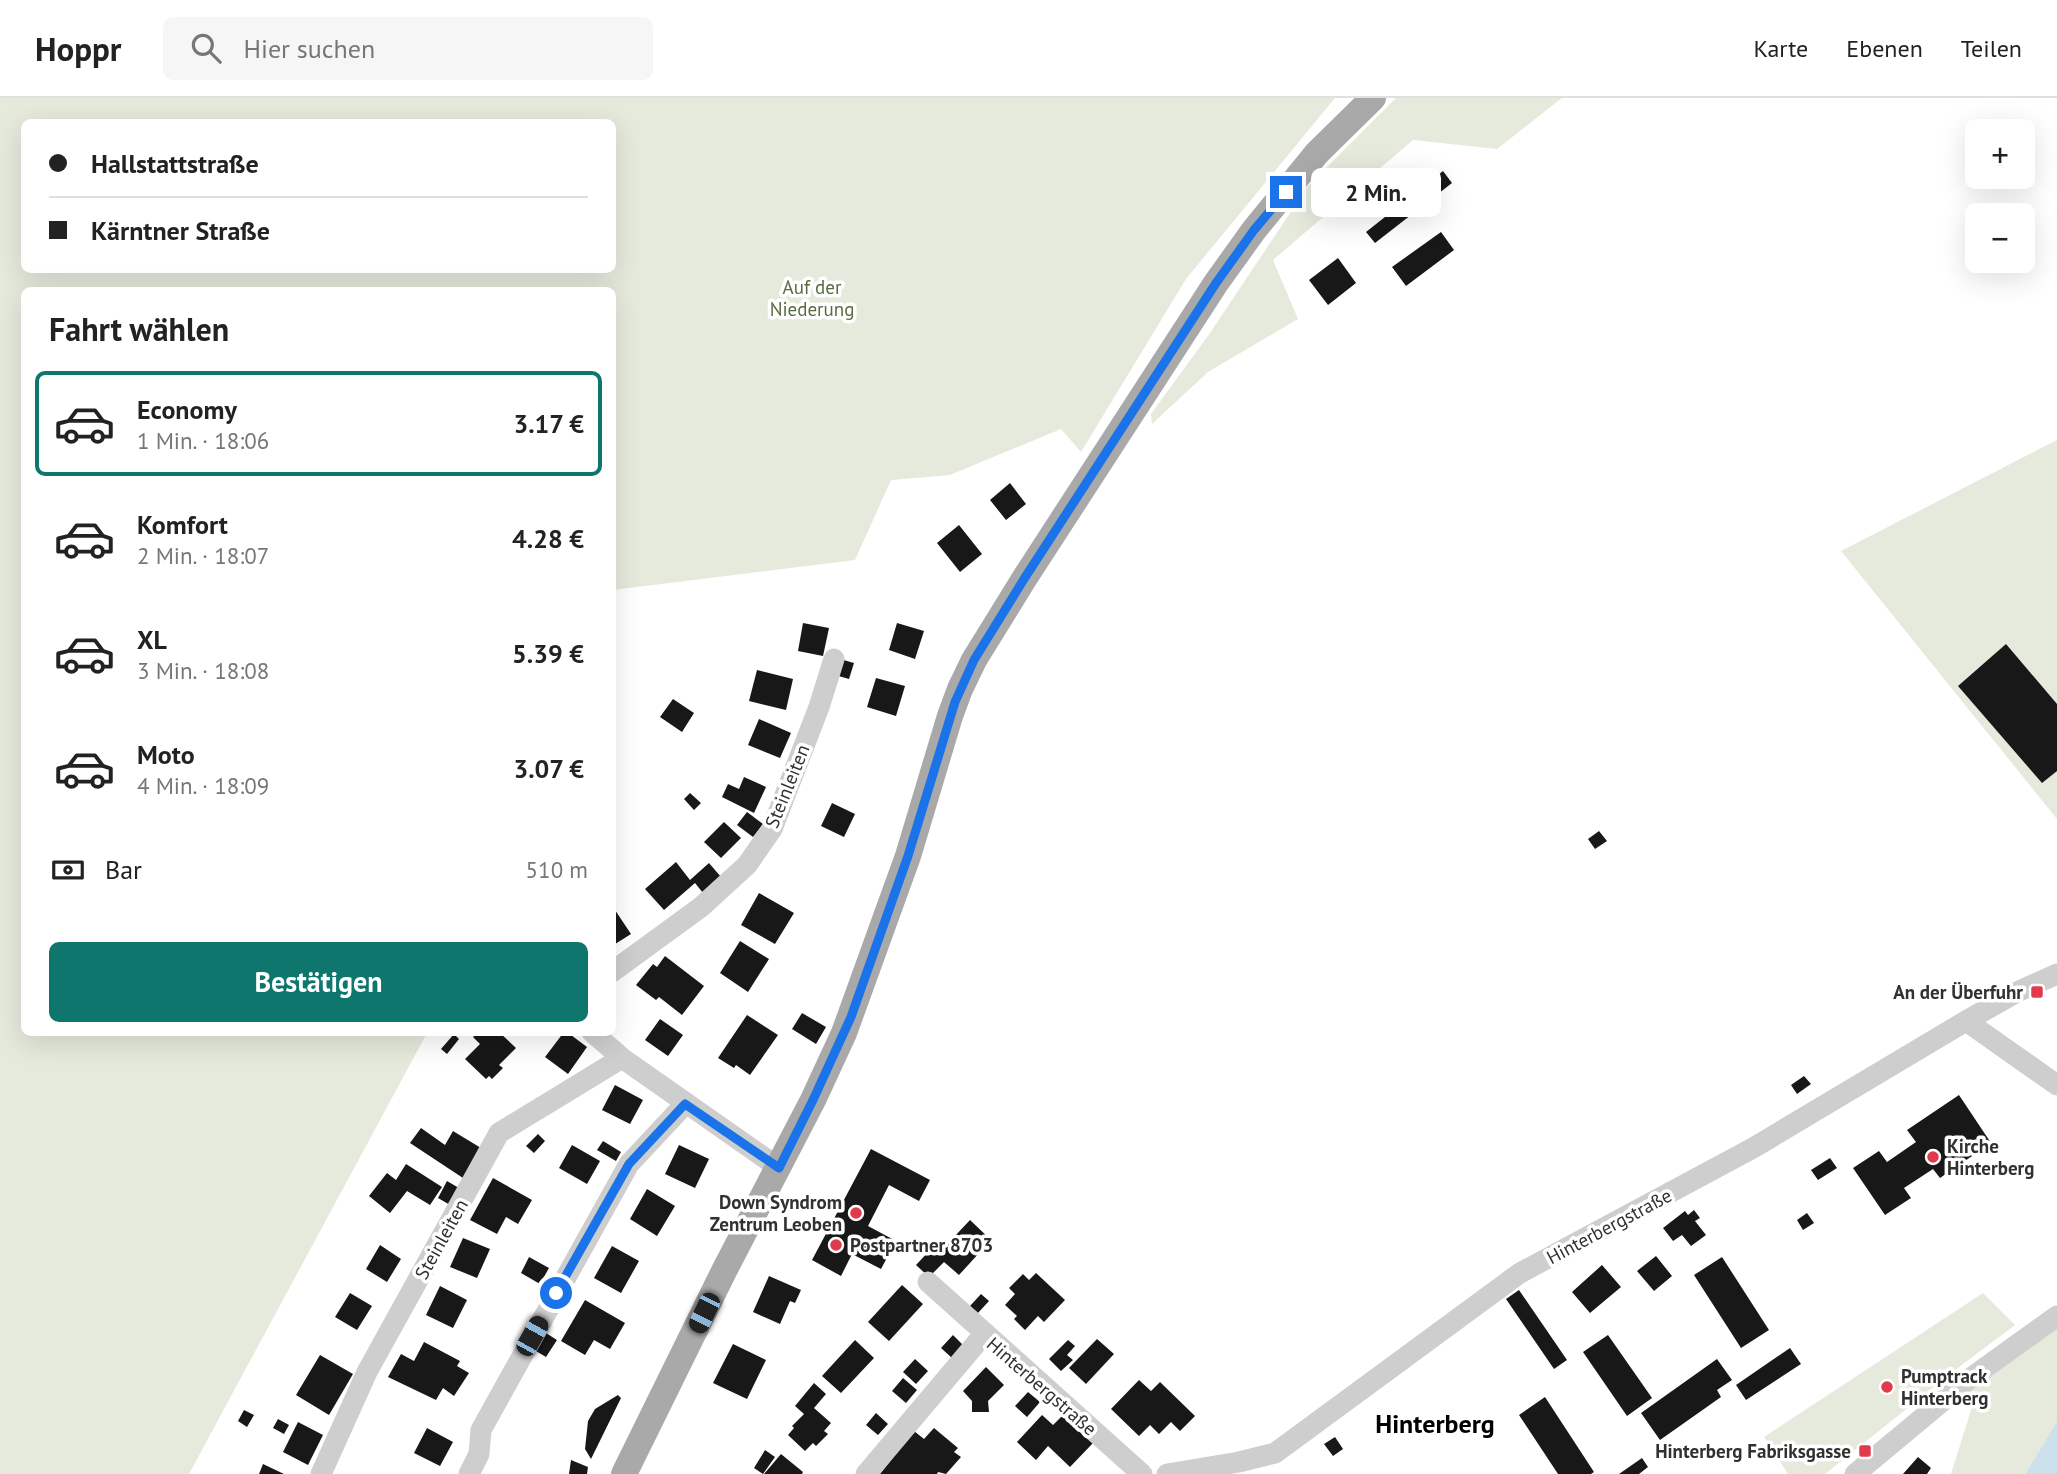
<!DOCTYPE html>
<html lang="de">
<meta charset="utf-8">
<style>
:root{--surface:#fff;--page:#f6f6f6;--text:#222;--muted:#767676;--line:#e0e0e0;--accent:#0f766e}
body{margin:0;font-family:"PT Sans",sans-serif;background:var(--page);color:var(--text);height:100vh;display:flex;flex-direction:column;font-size:26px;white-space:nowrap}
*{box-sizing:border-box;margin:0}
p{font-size:23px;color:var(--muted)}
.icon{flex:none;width:38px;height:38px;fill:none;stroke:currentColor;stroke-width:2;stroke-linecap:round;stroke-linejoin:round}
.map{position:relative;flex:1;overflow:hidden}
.sheet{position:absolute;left:21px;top:189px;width:595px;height:749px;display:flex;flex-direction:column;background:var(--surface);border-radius:10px;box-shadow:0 7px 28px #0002}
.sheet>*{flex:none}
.guide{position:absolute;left:21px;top:21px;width:595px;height:154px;border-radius:10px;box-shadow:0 7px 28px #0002;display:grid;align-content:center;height:154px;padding:0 28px;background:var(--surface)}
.controls{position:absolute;left:1965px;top:21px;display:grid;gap:14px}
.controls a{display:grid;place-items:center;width:70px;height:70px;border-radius:10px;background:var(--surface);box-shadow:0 7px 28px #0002;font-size:35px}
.end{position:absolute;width:32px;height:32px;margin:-16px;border:9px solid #1a73e8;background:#fff;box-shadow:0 0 0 4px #fff}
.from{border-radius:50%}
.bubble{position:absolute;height:49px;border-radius:10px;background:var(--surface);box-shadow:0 7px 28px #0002;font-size:23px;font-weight:800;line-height:49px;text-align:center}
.car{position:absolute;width:21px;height:42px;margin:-21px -10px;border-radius:9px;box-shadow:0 0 5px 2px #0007;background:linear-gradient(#222 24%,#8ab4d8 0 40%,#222 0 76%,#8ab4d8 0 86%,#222 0)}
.guide b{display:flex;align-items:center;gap:24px;height:66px;font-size:26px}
.guide b+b{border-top:2px solid var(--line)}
.guide i{width:18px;height:18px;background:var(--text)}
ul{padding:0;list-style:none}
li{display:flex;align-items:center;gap:21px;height:105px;margin:0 14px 10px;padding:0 14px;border:4px solid transparent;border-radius:10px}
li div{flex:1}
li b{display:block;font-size:26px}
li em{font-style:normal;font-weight:800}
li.selected{border-color:var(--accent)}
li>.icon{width:63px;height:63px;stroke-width:1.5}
h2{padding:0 28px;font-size:32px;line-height:84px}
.pay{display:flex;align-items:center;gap:18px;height:77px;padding:0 28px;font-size:26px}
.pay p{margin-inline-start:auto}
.primary-button{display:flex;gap:14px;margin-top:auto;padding:14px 28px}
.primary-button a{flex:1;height:80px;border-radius:10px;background:var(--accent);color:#fff;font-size:28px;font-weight:800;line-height:80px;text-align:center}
header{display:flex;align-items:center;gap:42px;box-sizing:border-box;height:98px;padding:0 35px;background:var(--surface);border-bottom:2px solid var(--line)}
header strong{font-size:33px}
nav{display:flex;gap:38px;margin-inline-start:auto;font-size:24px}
.search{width:490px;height:63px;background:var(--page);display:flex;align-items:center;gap:18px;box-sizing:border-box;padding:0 24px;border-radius:10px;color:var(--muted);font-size:26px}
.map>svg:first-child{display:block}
</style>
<header>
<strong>Hoppr</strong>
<div class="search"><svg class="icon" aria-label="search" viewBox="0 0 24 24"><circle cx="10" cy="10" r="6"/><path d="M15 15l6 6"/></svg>Hier suchen</div>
<nav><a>Karte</a><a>Ebenen</a><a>Teilen</a></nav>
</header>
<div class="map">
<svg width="2057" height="1376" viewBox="0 0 2057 1376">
<rect width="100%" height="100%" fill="#fff"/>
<path fill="#e5eadd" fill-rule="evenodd" d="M0 0H1335L1186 181 1081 354 1061 331 950 377 891 382 855 462 613 492 612 192H24V934L427 935 189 1376H0ZM612 24V172H24V24Z
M1396 0H1562L1497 51 1413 42 1273 162 1298 221 1208 274 1152 326 1151 316 1210 235 1308 88Z
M2057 342V721L1841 453Z
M1983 1195 2015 1227 1959 1269 1825 1376H1788L1764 1339Z
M2057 1218V1323L2025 1376H1951L1973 1306 1968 1282Z"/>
<path fill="#cde1ec" d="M2057 1323V1376H2025Z"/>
<path fill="#181818" d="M1443 73 1452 85 1375 145 1366 134Z
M1441 134 1454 152 1406 188 1392 169Z
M1338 160 1356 185 1328 207 1309 182Z
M1010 385 1026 406 1006 422 990 402Z
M959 427 982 456 960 474 937 445Z
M803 525 829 530 823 558 798 553Z
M897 525 924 533 915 561 889 552Z
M2006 546 2057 606V673L2042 685 1958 588Z
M840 561 854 565 849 581 835 577Z
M757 572 793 581 786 612 749 603Z
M876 580 905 588 896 618 867 609Z
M673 601 694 615 682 634 660 619Z
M759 621 791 635 780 660 748 647Z
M744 679 766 689 754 715 722 699 728 686 739 691Z
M690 695 701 705 694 712 684 701Z
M832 705 855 716 844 739 821 728Z
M747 714 763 726 753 739 737 727Z
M724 724 741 740 721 760 704 744Z
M1599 733 1607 743 1595 751 1588 741Z
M676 764 690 782 709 765 721 779 703 795 695 785 664 812 645 791Z
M759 795 794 815 775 846 741 827Z
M615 812 631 836 612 848V814Z
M740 843 769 861 748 894 720 875Z
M665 858 704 888 682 917 659 899 656 902 636 887 653 866 657 869Z
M802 915 826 929 816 946 792 931Z
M747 917 778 937 750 977 736 967 734 970 718 960Z
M660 921 683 937 668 958 645 942Z
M478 934H499L516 950 499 967 503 970 492 981 489 978 486 981 465 961 480 946 473 939Z
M564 934H567L587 949 568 976 545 959Z
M454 936 459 941 447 956 441 951Z
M1804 978 1811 986 1797 996 1791 987Z
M615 987 643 1002 630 1026 602 1012Z
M1959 997 1991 1045 1940 1080 1933 1071 1904 1090 1911 1100 1885 1117 1853 1070 1879 1053 1887 1064 1916 1044 1907 1032Z
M421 1030 445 1047 453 1033 481 1050 463 1080 410 1045Z
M538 1036 545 1043 534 1055 526 1048Z
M603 1043 621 1054 616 1063 597 1052Z
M572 1047 600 1063 587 1086 559 1070Z
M679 1047 709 1061 695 1090 665 1076Z
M871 1051 930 1082 919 1103 889 1087 868 1128 896 1143 881 1171 852 1156 841 1178 812 1162Z
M1830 1060 1837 1070 1818 1082 1811 1072Z
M406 1066 442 1089 430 1107 407 1093 390 1115 369 1098 387 1075 396 1082Z
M493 1080 532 1102 518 1126 506 1119 497 1136 470 1122Z
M447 1083 459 1090 450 1107 438 1100Z
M647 1091 675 1108 657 1138 630 1121Z
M1694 1112 1700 1120 1695 1123 1706 1137 1691 1148 1682 1137 1673 1143 1663 1130 1685 1113 1688 1117Z
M1807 1115 1814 1125 1803 1132 1797 1122Z
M970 1122 991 1142 959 1177 944 1164 929 1179 916 1167 931 1151 937 1157Z
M463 1140 490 1151 477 1180 450 1169Z
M380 1147 401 1161 387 1184 366 1171Z
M612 1148 639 1163 621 1195 594 1180Z
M1656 1158 1672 1178 1654 1193 1637 1173Z
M529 1159 549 1170 540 1186 521 1175Z
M1722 1159 1769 1232 1741 1250 1694 1177Z
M1602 1167 1621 1189 1590 1215 1572 1194Z
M1036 1175 1065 1202 1044 1224 1038 1218 1025 1232 1014 1221 1017 1218 1005 1207 1015 1196 1009 1190 1023 1176 1029 1182Z
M769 1178 801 1192 795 1205 790 1203 780 1226 753 1214Z
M902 1187 923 1206 889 1243 868 1224Z
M440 1188 467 1202 453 1230 426 1217Z
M1519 1192 1567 1262 1554 1271 1506 1201Z
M350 1195 372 1208 357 1232 335 1219Z
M981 1196 989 1203 978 1215 970 1208Z
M585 1202 625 1225 610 1251 594 1242 585 1257 561 1243Z
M546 1235 557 1242 546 1259 536 1253Z
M953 1237 964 1248 952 1260 941 1250Z
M1608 1237 1652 1300 1627 1318 1583 1254Z
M1097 1241 1114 1256 1086 1286 1069 1270Z
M855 1242 874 1260 841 1295 822 1278Z
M1068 1242 1075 1248 1067 1257 1073 1262 1061 1273 1049 1261Z
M424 1244 460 1263 457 1268 469 1275 454 1298 443 1290 436 1302 388 1279 401 1256 414 1263Z
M733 1246 766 1262 747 1301 713 1285Z
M1790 1250 1801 1266 1746 1302 1736 1287Z
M320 1257 353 1276 329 1317 296 1297Z
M915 1261 928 1273 916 1286 903 1274Z
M1717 1261 1732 1282 1717 1292 1721 1299 1660 1342 1641 1315Z
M986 1269 1004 1287 988 1303 989 1314H972V1303L963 1293Z
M903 1280 917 1292 906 1305 892 1293Z
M1139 1282 1151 1293 1160 1284 1195 1318 1180 1333 1171 1324 1159 1336 1150 1327 1139 1338 1111 1311Z
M814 1285 826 1296 814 1310 831 1325 824 1333 828 1336 816 1348 813 1345 805 1353 788 1337 794 1330 792 1328 804 1316 795 1308Z
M1028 1294 1040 1304 1027 1319 1015 1308Z
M618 1297 621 1300 591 1361 585 1351 588 1323 595 1311Z
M1545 1299 1594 1374 1591 1376H1558L1519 1317Z
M244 1312 254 1317 247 1329 238 1323Z
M876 1315 888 1326 878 1337 866 1327Z
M1042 1317 1053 1327 1063 1317 1093 1345 1070 1369 1048 1348 1036 1362 1017 1344Z
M278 1321 289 1327 284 1336 273 1330Z
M298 1324 323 1337 308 1367 283 1354Z
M427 1330 453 1344 440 1368 414 1355Z
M934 1330 958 1350 954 1354 961 1359 946 1376 938 1374 937 1376H880L914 1333 924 1341Z
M1335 1339 1343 1351 1333 1358 1324 1346Z
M765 1352 775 1359 763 1376 754 1370Z
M781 1356 803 1374 802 1376H764Z
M1918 1359 1931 1370 1927 1376H1903Z
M1642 1360 1648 1369 1639 1376H1619Z
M571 1362 588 1369 587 1376H569Z
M263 1366 284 1376H259Z"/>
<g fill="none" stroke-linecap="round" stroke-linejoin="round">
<path stroke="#cecece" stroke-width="21" d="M612 874 701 809 747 767 772 731 819 609 834 561
M1966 923 2057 987
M622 960 779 1070
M928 1184 985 1235
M321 1376 367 1274 499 1035 622 960 592 934
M469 1376 479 1356 481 1332 629 1066 685 1006
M866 1376 985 1235 1142 1376
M1167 1376 1239 1364 1275 1355 1520 1175 1753 1050 1966 923 2017 894 2057 876
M1855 1376 1968 1282 2057 1218"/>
<path stroke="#a9a9a9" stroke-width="26" d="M624 1376 724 1173 813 1002 844 935 908 758 950 618 960 591 974 562 1024 481 1216 185 1254 132 1317 55 1373 0"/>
</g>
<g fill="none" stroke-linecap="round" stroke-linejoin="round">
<path stroke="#1a73e8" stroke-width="9" d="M556 1195 629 1066 685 1006 779 1070 813 1002 851 919 908 758 955 604 974 562 1024 481 1216 185 1254 132 1286 94"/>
</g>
<g fill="#e03b4d" stroke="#fff" stroke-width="2.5">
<rect x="2030" y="887" width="14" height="14" rx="3.5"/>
<circle cx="1933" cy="1059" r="7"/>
<circle cx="856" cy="1115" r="7"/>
<circle cx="836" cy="1147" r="7"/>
<circle cx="1887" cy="1289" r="7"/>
<rect x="1858" y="1346" width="14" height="14" rx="3.5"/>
</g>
<g text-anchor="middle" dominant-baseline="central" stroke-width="7" stroke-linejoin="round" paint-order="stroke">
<g font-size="19" fill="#566c3f" stroke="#fff">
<text x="812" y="189">Auf der<tspan x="812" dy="22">Niederung</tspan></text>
</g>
<g font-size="19" fill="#313131" stroke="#fff">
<text transform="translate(787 688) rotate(-68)">Steinleiten</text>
<text transform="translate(1609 1128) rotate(-28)">Hinterbergstraße</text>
<text transform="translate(441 1141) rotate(-61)">Steinleiten</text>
<text transform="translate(1042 1288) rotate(41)">Hinterbergstraße</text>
</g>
<g font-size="19" font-weight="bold" fill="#313131" stroke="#fff" text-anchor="end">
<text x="2023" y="894">An der Überfuhr</text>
<text x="1947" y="1048" text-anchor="start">Kirche<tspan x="1947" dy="22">Hinterberg</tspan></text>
<text x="842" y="1104">Down Syndrom<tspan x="842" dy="22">Zentrum Leoben</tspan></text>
<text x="850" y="1147" text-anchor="start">Postpartner 8703</text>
<text x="1901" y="1278" text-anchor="start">Pumptrack<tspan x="1901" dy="22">Hinterberg</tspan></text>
<text x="1851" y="1353">Hinterberg Fabriksgasse</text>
</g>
<g font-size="26" font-weight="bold" fill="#000" stroke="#fff">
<text x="1435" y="1325">Hinterberg</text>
</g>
</g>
</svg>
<div class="controls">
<a>+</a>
<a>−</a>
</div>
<i class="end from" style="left:556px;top:1195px"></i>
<i class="end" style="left:1286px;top:94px"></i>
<div class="bubble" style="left:1311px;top:70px;width:130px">2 Min.</div>
<i class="car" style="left:704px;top:1215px;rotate:206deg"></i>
<i class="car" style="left:532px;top:1238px;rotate:29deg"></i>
<div class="guide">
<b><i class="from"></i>Hallstattstraße</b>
<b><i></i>Kärntner Straße</b>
</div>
<section class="sheet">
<h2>Fahrt wählen</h2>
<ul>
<li class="selected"><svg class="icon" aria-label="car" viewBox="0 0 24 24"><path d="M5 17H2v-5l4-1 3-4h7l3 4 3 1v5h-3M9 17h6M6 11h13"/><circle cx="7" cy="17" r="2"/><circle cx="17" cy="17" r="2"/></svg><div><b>Economy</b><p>1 Min. · 18:06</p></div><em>3.17 €</em></li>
<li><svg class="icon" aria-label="car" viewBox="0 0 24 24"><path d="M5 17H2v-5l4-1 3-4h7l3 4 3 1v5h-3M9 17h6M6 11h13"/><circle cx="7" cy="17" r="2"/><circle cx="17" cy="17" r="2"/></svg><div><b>Komfort</b><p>2 Min. · 18:07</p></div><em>4.28 €</em></li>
<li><svg class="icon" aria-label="car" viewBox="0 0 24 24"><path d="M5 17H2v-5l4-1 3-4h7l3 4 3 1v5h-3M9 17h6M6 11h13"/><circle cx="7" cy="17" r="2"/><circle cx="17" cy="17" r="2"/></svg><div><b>XL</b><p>3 Min. · 18:08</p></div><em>5.39 €</em></li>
<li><svg class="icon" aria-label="car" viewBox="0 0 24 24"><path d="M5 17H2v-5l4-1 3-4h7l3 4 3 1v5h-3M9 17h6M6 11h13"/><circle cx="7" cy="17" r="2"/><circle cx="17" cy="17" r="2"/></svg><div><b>Moto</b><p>4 Min. · 18:09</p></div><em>3.07 €</em></li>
</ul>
<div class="pay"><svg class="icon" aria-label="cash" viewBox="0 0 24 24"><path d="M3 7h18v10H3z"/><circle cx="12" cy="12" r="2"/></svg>Bar<p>510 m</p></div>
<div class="primary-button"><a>Bestätigen</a></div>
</section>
</div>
